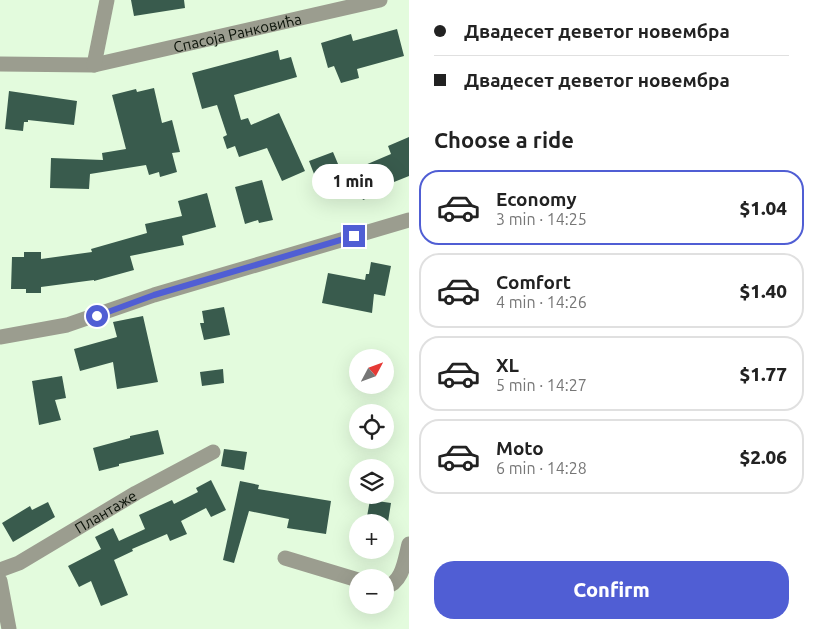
<!DOCTYPE html>
<meta charset="utf-8">
<style>
:root{--surface:#fff;--page:#f6f6f6;--text:#222;--muted:#767676;--line:#e0e0e0;--accent:#505ed4}
body{margin:0;font-family:Ubuntu,sans-serif;background:var(--page);color:var(--text);height:100vh;display:flex;flex-direction:column;font-size:19px;white-space:nowrap}
*{box-sizing:border-box;margin:0}
p{font-size:16px;color:var(--muted)}
.icon{flex:none;width:28px;height:28px;fill:none;stroke:currentColor;stroke-width:2;stroke-linecap:round;stroke-linejoin:round}
.map{position:relative;flex:1;overflow:hidden}
.sheet{display:flex;flex-direction:column;background:var(--surface);width:405px}
.sheet>*{flex:none}
.hud{display:grid;align-content:center;height:110px;padding:0 25px;background:var(--surface)}
.needle{width:32px;rotate:49deg}
.buttons{position:absolute;left:349px;top:349px;display:grid;gap:10px}
.buttons a{display:grid;place-items:center;width:45px;height:45px;border-radius:50%;background:var(--surface);box-shadow:0 5px 20px #0002;font-size:25px}
.end{position:absolute;width:22px;height:22px;margin:-11px;border:6px solid #505ed4;background:#fff;box-shadow:0 0 0 2px #fff}
.from{border-radius:50%}
.bubble{position:absolute;height:35px;border-radius:18px;background:var(--surface);box-shadow:0 5px 20px #0002;font-size:16px;font-weight:800;line-height:35px;text-align:center}
.hud b{display:flex;align-items:center;gap:18px;height:48px;font-size:19px}
.hud b+b{border-top:1px solid var(--line)}
.hud i{width:12px;height:12px;background:var(--text)}
ul{padding:0;list-style:none}
li{display:flex;align-items:center;gap:15px;height:75px;margin:0 10px 8px;padding:0 15px;border:2px solid var(--line);border-radius:20px}
li div{flex:1}
li b{display:block;font-size:19px}
li em{font-style:normal;font-weight:800}
li.current{border-color:var(--accent)}
li>.icon{width:45px;height:45px;stroke-width:1.5}
h2{padding:0 25px;font-size:22px;line-height:60px}
.primary-button{display:flex;gap:10px;margin-top:auto;padding:10px 25px}
.primary-button a{flex:1;height:58px;border-radius:20px;background:var(--accent);color:#fff;font-size:20px;font-weight:800;line-height:58px;text-align:center}
main{display:flex;flex:1;min-height:0}
.map>svg:first-child{display:block}
</style>
<main>
<div class="map">
<svg width="409" height="629" viewBox="0 0 409 629">
<rect width="100%" height="100%" fill="#e3fbdd"/>
<path fill="#395b4d" d="M131 0H184L185 8 134 16Z
M397 29 404 56 357 69 359 78 341 83 334 66 328 68 321 43 351 34 353 41Z
M278 50 280 60 291 57 297 77 234 95 241 120 248 118 251 125 279 113 305 171 282 181 267 148 239 157 235 146 227 149 223 137 227 135 217 105 202 109 192 73Z
M154 88 162 123 172 120 180 152 172 153 177 172 160 177 159 172 149 175 146 165 90 174 89 189 50 188 51 158 103 160 102 153 126 149 112 95 136 89 137 92Z
M9 91 77 101 74 125 28 120V122H24L23 131 5 129Z
M409 137V176L389 184 391 188 363 200 351 171 391 154 388 146Z
M333 152 346 183 321 192 309 161Z
M262 180 273 220 259 223 258 220 245 224 235 187Z
M207 193 216 227 182 236 184 245 130 256 134 270 94 281V280L41 287V293H26V289H11L12 257H24V252H41V259L92 252 91 249 147 233 145 224 182 216 178 201Z
M371 262 391 266 385 296 374 294 372 313 322 303 328 273 365 280 366 274H369Z
M224 307 230 335 204 340 200 323H204L202 311Z
M143 316 158 382 117 389 113 362 80 371 74 349 117 337 113 322Z
M223 369 224 383 202 386 200 372Z
M62 376 66 398 55 400 61 420 39 425 32 381Z
M158 430 164 454 119 464V466L99 471 93 448 130 438V436Z
M224 449 247 452 244 470 221 466Z
M211 480 226 510 211 517 206 508 181 521 187 534 170 541 167 534 132 549 133 551 114 560 128 595 101 606 91 581 79 587 68 566 101 549 95 537 113 528 119 541 145 529 139 515 172 500 174 504 198 492 196 488Z
M240 481 259 485 258 489 331 501 326 534 287 528 289 519 249 511 234 563 223 560Z
M370 500 391 503 388 522H366Z
M48 502 55 517 13 542 2 523 30 506 32 510Z"/>
<g fill="none" stroke-linecap="round" stroke-linejoin="round">
<g stroke="#9b9d8f" stroke-width="15">
<path id="s1" d="M0 64 94 65 380 0"/>
<path d="M94 65 107 0"/>
<path d="M0 337 67 325 154 295 409 220"/>
<path d="M285 558 358 580"/>
<path id="s2" d="M0 570 19 563 136 493 213 452"/>
<path d="M0 581 9 629"/>
<path d="M385 587C403 583 405 559 409 544"/>
</g>
</g>
<g fill="none" stroke-linecap="round" stroke-linejoin="round">
<path stroke="#505ed4" stroke-width="6" d="M97 316 154 295 354 236"/>
</g>
<g text-anchor="middle" dominant-baseline="central" stroke-width="5" stroke-linejoin="round" paint-order="stroke">
<g font-size="15" fill="#091107" stroke="#fff">
<text stroke="none"><textPath href="#s1" startOffset="241">Спасоја Ранковића</textPath></text>
<text stroke="none"><textPath href="#s2" startOffset="121">Плантаже</textPath></text>
</g>
</g>
</svg>
<div class="buttons">
<a><svg class="needle" viewBox="-14 -14 28 28"><path d="M0-13l5 13h-10z" fill="#e53935"/><path d="M0 13l5-13h-10z" fill="#767676"/></svg></a>
<a><svg class="icon" aria-label="locate" viewBox="0 0 24 24"><circle cx="12" cy="12" r="6"/><path d="M12 2v4M12 18v4M2 12h4M18 12h4"/></svg></a>
<a><svg class="icon" aria-label="layers" viewBox="0 0 24 24"><path d="M12 4l9 5-9 5-9-5zM3 14l9 5 9-5"/></svg></a>
<a>+</a>
<a>−</a>
</div>
<i class="end from" style="left:97px;top:316px"></i>
<i class="end" style="left:354px;top:236px"></i>
<div class="bubble" style="left:312px;top:164px;width:82px">1 min</div>
</div>
<section class="sheet">
<div class="hud">
<b><i class="from"></i>Двадесет деветог новембра</b>
<b><i></i>Двадесет деветог новембра</b>
</div>
<h2>Choose a ride</h2>
<ul>
<li class="current"><svg class="icon" aria-label="car" viewBox="0 0 24 24"><path d="M5 17H2v-5l4-1 3-4h7l3 4 3 1v5h-3M9 17h6M6 11h13"/><circle cx="7" cy="17" r="2"/><circle cx="17" cy="17" r="2"/></svg><div><b>Economy</b><p>3 min · 14:25</p></div><em>$1.04</em></li>
<li><svg class="icon" aria-label="car" viewBox="0 0 24 24"><path d="M5 17H2v-5l4-1 3-4h7l3 4 3 1v5h-3M9 17h6M6 11h13"/><circle cx="7" cy="17" r="2"/><circle cx="17" cy="17" r="2"/></svg><div><b>Comfort</b><p>4 min · 14:26</p></div><em>$1.40</em></li>
<li><svg class="icon" aria-label="car" viewBox="0 0 24 24"><path d="M5 17H2v-5l4-1 3-4h7l3 4 3 1v5h-3M9 17h6M6 11h13"/><circle cx="7" cy="17" r="2"/><circle cx="17" cy="17" r="2"/></svg><div><b>XL</b><p>5 min · 14:27</p></div><em>$1.77</em></li>
<li><svg class="icon" aria-label="car" viewBox="0 0 24 24"><path d="M5 17H2v-5l4-1 3-4h7l3 4 3 1v5h-3M9 17h6M6 11h13"/><circle cx="7" cy="17" r="2"/><circle cx="17" cy="17" r="2"/></svg><div><b>Moto</b><p>6 min · 14:28</p></div><em>$2.06</em></li>
</ul>
<div class="primary-button"><a>Confirm</a></div>
</section>
</main>
